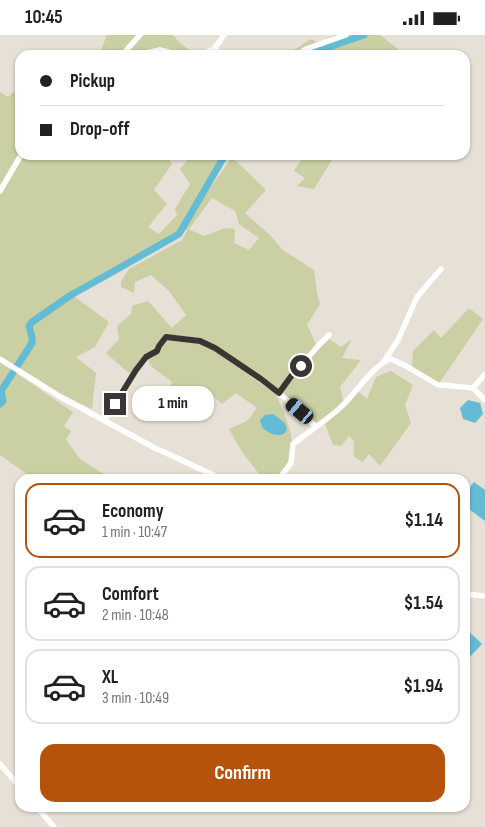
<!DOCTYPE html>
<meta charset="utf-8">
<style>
:root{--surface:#fff;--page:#f6f6f6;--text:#202124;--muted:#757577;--line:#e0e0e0;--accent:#b45309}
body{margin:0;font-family:"Sofia Sans Condensed",sans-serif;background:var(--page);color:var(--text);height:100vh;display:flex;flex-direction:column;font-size:19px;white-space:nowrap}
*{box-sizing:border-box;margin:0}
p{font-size:16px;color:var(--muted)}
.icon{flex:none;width:28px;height:28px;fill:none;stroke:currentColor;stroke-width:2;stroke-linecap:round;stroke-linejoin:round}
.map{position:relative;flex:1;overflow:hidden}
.drawer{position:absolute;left:15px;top:439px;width:455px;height:338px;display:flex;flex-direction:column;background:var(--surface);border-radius:15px;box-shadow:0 1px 4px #0004}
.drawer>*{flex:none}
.guide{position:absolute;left:15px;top:15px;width:455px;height:110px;border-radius:15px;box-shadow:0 1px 4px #0004;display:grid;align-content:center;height:110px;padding:0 25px;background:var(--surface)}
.end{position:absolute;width:22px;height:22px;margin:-11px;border:6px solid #383532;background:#fff;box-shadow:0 0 0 2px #fff}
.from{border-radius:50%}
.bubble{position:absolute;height:35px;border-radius:15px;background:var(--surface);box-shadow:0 1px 4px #0004;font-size:16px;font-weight:700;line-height:35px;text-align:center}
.car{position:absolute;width:15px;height:30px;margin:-15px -8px;border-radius:6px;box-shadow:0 0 4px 1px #0007;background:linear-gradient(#222 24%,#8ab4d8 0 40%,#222 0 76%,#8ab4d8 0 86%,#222 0)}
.guide b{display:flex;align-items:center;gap:18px;height:48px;font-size:19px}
.guide b+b{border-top:1px solid var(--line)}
.guide i{width:12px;height:12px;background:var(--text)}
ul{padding:9px 0 0;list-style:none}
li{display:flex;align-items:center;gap:15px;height:75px;margin:0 10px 8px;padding:0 15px;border:2px solid var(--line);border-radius:15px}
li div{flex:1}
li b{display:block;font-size:19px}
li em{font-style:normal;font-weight:700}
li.current{border-color:var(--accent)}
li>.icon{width:45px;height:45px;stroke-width:1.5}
.primary-button{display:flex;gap:10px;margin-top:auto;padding:10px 25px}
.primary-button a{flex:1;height:58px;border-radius:15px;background:var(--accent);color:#fff;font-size:20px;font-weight:700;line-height:58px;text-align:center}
.status{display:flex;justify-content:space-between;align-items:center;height:35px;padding:0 25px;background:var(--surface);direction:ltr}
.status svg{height:14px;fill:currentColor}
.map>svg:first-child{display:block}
</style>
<div class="status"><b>10:45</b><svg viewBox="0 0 49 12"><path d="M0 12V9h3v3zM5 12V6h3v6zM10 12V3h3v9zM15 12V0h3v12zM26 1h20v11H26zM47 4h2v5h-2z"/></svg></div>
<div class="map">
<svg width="485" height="792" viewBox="0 0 485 792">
<rect width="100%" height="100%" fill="#e6e0d6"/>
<path fill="#cad0a3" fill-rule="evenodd" d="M107 0H173L181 9 197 20H99Z
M334 0H380L398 14 381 20H286L311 4 319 8Z
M20 51V118L0 153V57L8 62Z
M21 120H166L172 129 154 155 167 169 148 192 159 199 177 180 175 174 190 149 180 134 192 120H225L184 190 232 122 266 155 245 178 271 201 283 215 314 235 317 258 320 269 307 290 317 311 322 306 329 304 341 312 352 304 342 323 361 325 340 352 343 364V367L356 355 367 364 376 342 391 336 413 350 405 370 411 388 380 431 369 419 363 427 354 422V406L349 401 341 411 333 410 324 386 316 392 274 355C283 376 298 405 291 427 290 433 284 439 281 444H263L242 417 229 394 247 386 257 373 236 358 222 369 212 360 188 381 165 364 172 347 152 332 147 323 131 340 106 318 119 304 117 291 131 279 132 271 148 266 172 293 186 280 169 256 151 240 135 247 134 258 121 252V246L129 234 182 205 188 194 71 259 109 287 95 312 76 322 96 338 92 374 61 359 21 334 0 323V156ZM212 163 235 176 239 189 259 203 249 215 234 208 235 194 225 193 204 201 189 194Z
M304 120H309L315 124 318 120H335L314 154 297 151 305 143 294 136Z
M469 273 483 284 438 350 417 339 412 330 413 316 434 295 441 303Z
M0 327 73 377 64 391 71 396 66 405 81 425 112 444H34L0 420Z"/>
<path fill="#63bcd3" d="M468 365 480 368 483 379 475 388 463 384 460 373Z
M273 379 284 387 287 394 284 399C276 402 268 398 262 392L260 385 265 380Z
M474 447 485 455V486L465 471V458Z
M465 594 475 602 482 609 465 627Z"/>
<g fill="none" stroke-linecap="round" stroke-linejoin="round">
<path stroke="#63bcd3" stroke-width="7" d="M306 20 364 0
M0 369 3 366 1 356 32 308V302L29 291 32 287 71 260 114 236 179 199 225 120"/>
<path stroke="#fff" stroke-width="5.5" d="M214 14 224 20
M122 20 140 0
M137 20 160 15 180 20
M200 20 214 14 224 0
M296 20 306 14 346 0
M0 156 21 120
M0 324 59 361 153 412 222 444
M384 326 398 305 417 262 441 234
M473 353 485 365
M279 358 292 340 301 331 318 311 329 300
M104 385 136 335 146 322 157 316 159 311 166 302 200 306 215 313 274 354 300 376 316 392
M279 444 291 428 293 409C309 397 325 386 340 373 355 360 372 330 391 324L406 331 438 350H441L473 353 485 339
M465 559 485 561
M0 729 20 752
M36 771 54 792"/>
</g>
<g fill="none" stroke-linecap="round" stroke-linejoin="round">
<path stroke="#383532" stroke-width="6" d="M115 369 136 335 146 322 157 316 159 311 166 302 200 306 215 313 261 344 279 358 292 340 301 331"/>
</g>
</svg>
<i class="end from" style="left:301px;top:331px"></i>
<i class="end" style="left:115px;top:369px"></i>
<div class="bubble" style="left:132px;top:351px;width:82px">1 min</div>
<i class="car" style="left:300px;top:376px;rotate:310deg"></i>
<div class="guide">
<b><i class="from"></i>Pickup</b>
<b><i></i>Drop-off</b>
</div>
<section class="drawer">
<ul>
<li class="current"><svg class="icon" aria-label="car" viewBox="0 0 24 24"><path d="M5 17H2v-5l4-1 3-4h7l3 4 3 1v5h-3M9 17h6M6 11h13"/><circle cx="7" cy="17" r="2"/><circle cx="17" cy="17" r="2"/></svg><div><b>Economy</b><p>1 min · 10:47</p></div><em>$1.14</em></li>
<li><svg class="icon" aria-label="car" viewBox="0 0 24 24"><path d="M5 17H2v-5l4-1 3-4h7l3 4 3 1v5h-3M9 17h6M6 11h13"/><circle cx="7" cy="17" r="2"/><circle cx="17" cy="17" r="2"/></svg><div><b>Comfort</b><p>2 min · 10:48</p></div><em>$1.54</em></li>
<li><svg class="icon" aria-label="car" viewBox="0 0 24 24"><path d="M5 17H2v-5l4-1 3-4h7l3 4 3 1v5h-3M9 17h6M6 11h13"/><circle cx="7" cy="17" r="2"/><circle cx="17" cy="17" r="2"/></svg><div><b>XL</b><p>3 min · 10:49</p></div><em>$1.94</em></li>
</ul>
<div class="primary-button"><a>Confirm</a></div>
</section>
</div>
